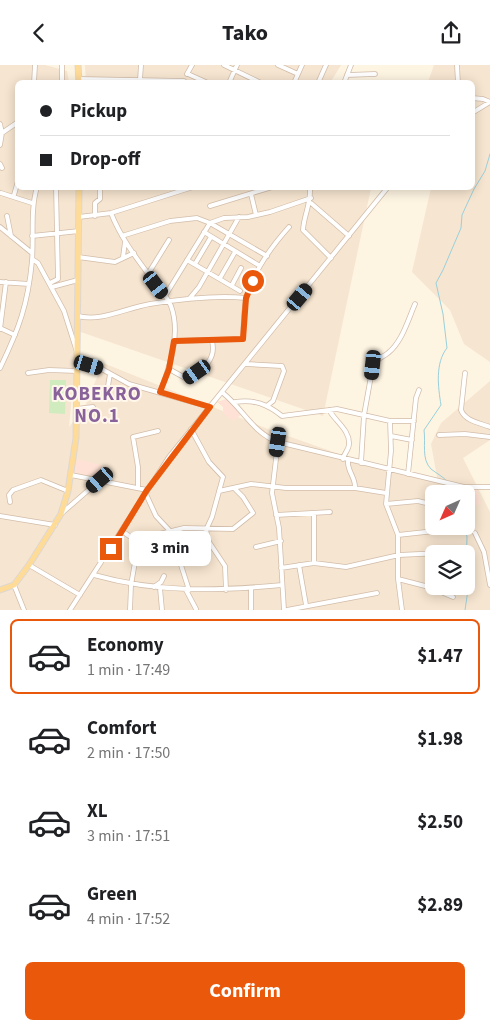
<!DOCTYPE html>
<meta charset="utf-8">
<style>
:root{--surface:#fff;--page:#f2f2f2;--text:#202124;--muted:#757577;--line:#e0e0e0;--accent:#ea580c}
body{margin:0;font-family:"Source Sans 3",sans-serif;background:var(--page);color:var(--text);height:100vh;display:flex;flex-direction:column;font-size:19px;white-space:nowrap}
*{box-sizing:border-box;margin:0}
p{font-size:16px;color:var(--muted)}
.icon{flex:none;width:28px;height:28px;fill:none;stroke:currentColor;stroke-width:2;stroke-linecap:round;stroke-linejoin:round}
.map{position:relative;height:545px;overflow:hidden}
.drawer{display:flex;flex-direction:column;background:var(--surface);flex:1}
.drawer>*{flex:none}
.hud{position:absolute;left:15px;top:15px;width:460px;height:110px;border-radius:8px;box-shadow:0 2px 12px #0003;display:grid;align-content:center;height:110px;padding:0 25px;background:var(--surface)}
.needle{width:32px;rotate:225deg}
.fabs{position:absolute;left:425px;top:420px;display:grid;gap:10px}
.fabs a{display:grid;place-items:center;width:50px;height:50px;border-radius:8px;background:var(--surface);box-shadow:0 2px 12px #0003;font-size:25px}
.end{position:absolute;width:22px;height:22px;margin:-11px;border:6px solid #ea580c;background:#fff;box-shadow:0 0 0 2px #fff}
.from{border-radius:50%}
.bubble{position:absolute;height:35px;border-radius:8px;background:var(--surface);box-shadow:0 2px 12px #0003;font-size:16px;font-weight:700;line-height:35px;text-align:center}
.car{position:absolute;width:15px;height:30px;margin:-15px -8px;border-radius:6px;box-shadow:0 0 4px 1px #0007;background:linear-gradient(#222 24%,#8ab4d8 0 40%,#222 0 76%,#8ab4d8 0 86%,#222 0)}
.hud b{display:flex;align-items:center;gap:18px;height:48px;font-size:19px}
.hud b+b{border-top:1px solid var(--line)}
.hud i{width:12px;height:12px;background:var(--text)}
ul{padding:9px 0 0;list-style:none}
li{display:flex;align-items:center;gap:15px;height:75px;margin:0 10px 8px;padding:0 15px;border:2px solid transparent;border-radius:8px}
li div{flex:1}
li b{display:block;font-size:19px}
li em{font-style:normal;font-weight:700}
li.current{border-color:var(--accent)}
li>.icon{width:45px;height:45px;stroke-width:1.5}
.action{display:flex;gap:10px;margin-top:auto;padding:10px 25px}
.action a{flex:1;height:58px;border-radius:8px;background:var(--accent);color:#fff;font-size:20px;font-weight:700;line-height:58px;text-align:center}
header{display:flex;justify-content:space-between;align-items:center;height:65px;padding:0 25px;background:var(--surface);font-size:22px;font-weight:700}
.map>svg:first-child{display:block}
</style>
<header><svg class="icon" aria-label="back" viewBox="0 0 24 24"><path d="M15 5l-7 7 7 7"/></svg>Tako<svg class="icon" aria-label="share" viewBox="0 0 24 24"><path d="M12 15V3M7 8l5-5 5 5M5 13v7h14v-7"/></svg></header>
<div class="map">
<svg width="490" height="545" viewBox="0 0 490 545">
<rect width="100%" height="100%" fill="#fef4e2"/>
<path fill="#f6e5d0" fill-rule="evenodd" d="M0 0H45L67 6 69 17 18 18V122L371 123 323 351 78 266 69 362 85 341 103 298 268 364 370 400 438 417 431 379 441 358 490 316V375L463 393 490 447V545H0ZM434 429H466V461H434ZM434 489H466V521H434Z
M85 0H341L330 18 86 17Z
M434 0H490V297L464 279 450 245 412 207 431 123 472 122V18L428 17Z"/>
<path fill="#ffe2d5" d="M226 334 242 349 233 356 223 348V342L217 337Z
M77 394 101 400 100 412 74 408Z
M459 423 477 424 481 439 468 443 466 429H461Z"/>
<path fill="#d0ecbf" d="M50 315H66L65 349 49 348Z"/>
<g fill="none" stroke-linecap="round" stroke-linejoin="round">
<path stroke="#9ad0db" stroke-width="1" d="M447 416C442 411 436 408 431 404 421 394 426 378 424 365L441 340C438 322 435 298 447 283L443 249 436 218 443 205 461 163 462 150 474 124 485 106 490 89
M451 421 456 429
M465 461 467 472 466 500
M465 545 468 525 466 505"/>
<g stroke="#d2bdaa" stroke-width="5.5">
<path id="minor" d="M62 0V18
M224 0 261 18
M278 0 298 9
M457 0 458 18
M187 9 192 0
M188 9 208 18
M347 10 375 9
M79 14 184 16
M140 15 141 0
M34 18 35 0
M229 18 237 0
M294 18 302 0
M318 18 326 0
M344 18 351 0
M472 33 483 34 490 37
M472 48 490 37
M0 59 2 68 0 80
M2 68 18 57
M0 99 2 103
M310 122C311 140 304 149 303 165L331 193
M1 128 32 138
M251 129 256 150
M14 130 18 116
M311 138 349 171
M210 141 272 122
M111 148C120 171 134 190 149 210 156 220 167 230 171 241 181 268 170 302 160 327
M7 151 11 171
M95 151V138L100 134V122
M79 152 111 148 193 122
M0 162 32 188
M204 167 260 201
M32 171 79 166
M122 171 170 156 197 153 210 158 267 191
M78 192 115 197 134 188
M123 192 125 177
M32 194 38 198 64 246 77 287
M187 195 240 226
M195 199 211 172
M148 209 169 175
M220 213 235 187
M0 217 29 219
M50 218 58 214 56 122
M232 220 241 203
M52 222 78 215
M165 231 210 158 224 153 248 152 270 147 311 133
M189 234 199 222 239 152
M78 251C101 257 126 243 150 239 181 234 215 230 246 233
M0 263 15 270
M0 264 6 217
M174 276 243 274C244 260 243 244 247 231 254 206 271 182 289 162
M77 297 100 303 129 319 210 342
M246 299 282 301 284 306 273 336 268 340
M0 303C19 264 28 239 32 196 34 171 30 146 37 122
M169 304 187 314C202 304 217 296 212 276
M28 308 49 305 77 306
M465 308 461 345C465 356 480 358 490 362
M223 328C243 344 253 368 278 377L464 422H490
M106 333 110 309
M235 337C254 334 267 339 282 351L337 344 390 356 391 386 386 439 398 470V514L402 545
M76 344 93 342
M329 345C335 356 350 365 349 379 349 385 344 388 343 394
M390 356H414
M191 364 209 397 223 412 212 452 206 465 209 477 225 501 226 525
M439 370 465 369 490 372
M391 371 412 375
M278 377 272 428 279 463 284 545
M348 396C347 406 356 413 355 423
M361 398 364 350 373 300C377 293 382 293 388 288 402 277 408 255 415 239
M408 409 416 333 419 325
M71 410 147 425
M138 422V402L133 372 158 366
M219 426 251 419 286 423H355L386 428
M145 427 156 451 170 466 189 525
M10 437 9 430 13 425 41 415 68 426
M386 439 418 436 434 440
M62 448 100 415
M314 448V498
M276 450 330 447
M0 451 55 460
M122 466 132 473 139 474 184 463 233 464 253 448 243 432 235 424
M475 468 484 487 490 520
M398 470 453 464
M256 482 281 476
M29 500 80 530
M299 500 306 540
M281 503 314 498 346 502 399 490 441 488
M94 510C158 528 217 526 282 520
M398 514 429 522 453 532
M14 520 24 545
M154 522 161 517 164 511
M160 523 162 545
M186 525 196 544
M70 545 169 392 388 122
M130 545 131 520 139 474
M251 545V523
M287 545 377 528"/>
</g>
<g stroke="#ded7d3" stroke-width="7">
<path id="major" d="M78 0 79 18
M0 525 14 520 29 500 61 449 68 426 76 373 79 122"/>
</g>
<use href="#minor" stroke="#fff" stroke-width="4"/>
<use href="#major" stroke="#ffdb98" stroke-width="5"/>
</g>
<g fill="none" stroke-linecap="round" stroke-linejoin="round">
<path stroke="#ea580c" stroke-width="6" d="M111 484 147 425 210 342 160 327 169 304 174 276 243 274 246 233 253 216"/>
</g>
<g text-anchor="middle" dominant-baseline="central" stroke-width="4" stroke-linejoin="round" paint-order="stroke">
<g font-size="19" font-weight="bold" letter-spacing="1" fill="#89619b" stroke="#fff7ea">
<text x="97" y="329">KOBEKRO<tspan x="97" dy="22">NO.1</tspan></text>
</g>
</g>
</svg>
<div class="fabs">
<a><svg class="needle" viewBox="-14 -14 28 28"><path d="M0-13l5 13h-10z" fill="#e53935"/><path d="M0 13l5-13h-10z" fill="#757577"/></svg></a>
<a><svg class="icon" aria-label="layers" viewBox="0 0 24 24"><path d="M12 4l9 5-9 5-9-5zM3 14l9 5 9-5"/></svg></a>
</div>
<i class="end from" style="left:253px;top:216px"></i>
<i class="end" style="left:111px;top:484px"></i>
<div class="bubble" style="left:129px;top:466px;width:82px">3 min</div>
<i class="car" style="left:156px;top:220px;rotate:143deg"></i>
<i class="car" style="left:300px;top:232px;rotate:40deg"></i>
<i class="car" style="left:89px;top:300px;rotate:107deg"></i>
<i class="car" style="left:373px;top:300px;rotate:186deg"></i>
<i class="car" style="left:197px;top:307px;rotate:235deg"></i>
<i class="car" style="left:278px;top:377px;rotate:188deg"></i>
<i class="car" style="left:100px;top:415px;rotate:229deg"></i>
<div class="hud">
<b><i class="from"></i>Pickup</b>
<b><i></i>Drop-off</b>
</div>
</div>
<section class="drawer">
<ul>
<li class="current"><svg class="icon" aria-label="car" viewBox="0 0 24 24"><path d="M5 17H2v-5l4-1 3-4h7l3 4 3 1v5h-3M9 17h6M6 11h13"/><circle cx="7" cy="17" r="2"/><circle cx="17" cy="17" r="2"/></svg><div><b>Economy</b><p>1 min · 17:49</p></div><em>$1.47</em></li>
<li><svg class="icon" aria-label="car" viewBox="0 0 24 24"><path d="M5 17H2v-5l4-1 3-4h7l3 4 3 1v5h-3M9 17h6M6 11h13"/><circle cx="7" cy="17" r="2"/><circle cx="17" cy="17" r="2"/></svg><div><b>Comfort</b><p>2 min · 17:50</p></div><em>$1.98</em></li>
<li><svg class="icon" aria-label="car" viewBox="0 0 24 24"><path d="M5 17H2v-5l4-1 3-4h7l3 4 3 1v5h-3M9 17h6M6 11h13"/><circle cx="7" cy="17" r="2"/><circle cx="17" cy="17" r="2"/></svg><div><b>XL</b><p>3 min · 17:51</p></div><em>$2.50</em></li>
<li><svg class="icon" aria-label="car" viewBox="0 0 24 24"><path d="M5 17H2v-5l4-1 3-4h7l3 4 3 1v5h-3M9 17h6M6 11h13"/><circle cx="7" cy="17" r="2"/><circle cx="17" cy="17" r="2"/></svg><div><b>Green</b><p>4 min · 17:52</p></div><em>$2.89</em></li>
</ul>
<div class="action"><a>Confirm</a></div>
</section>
